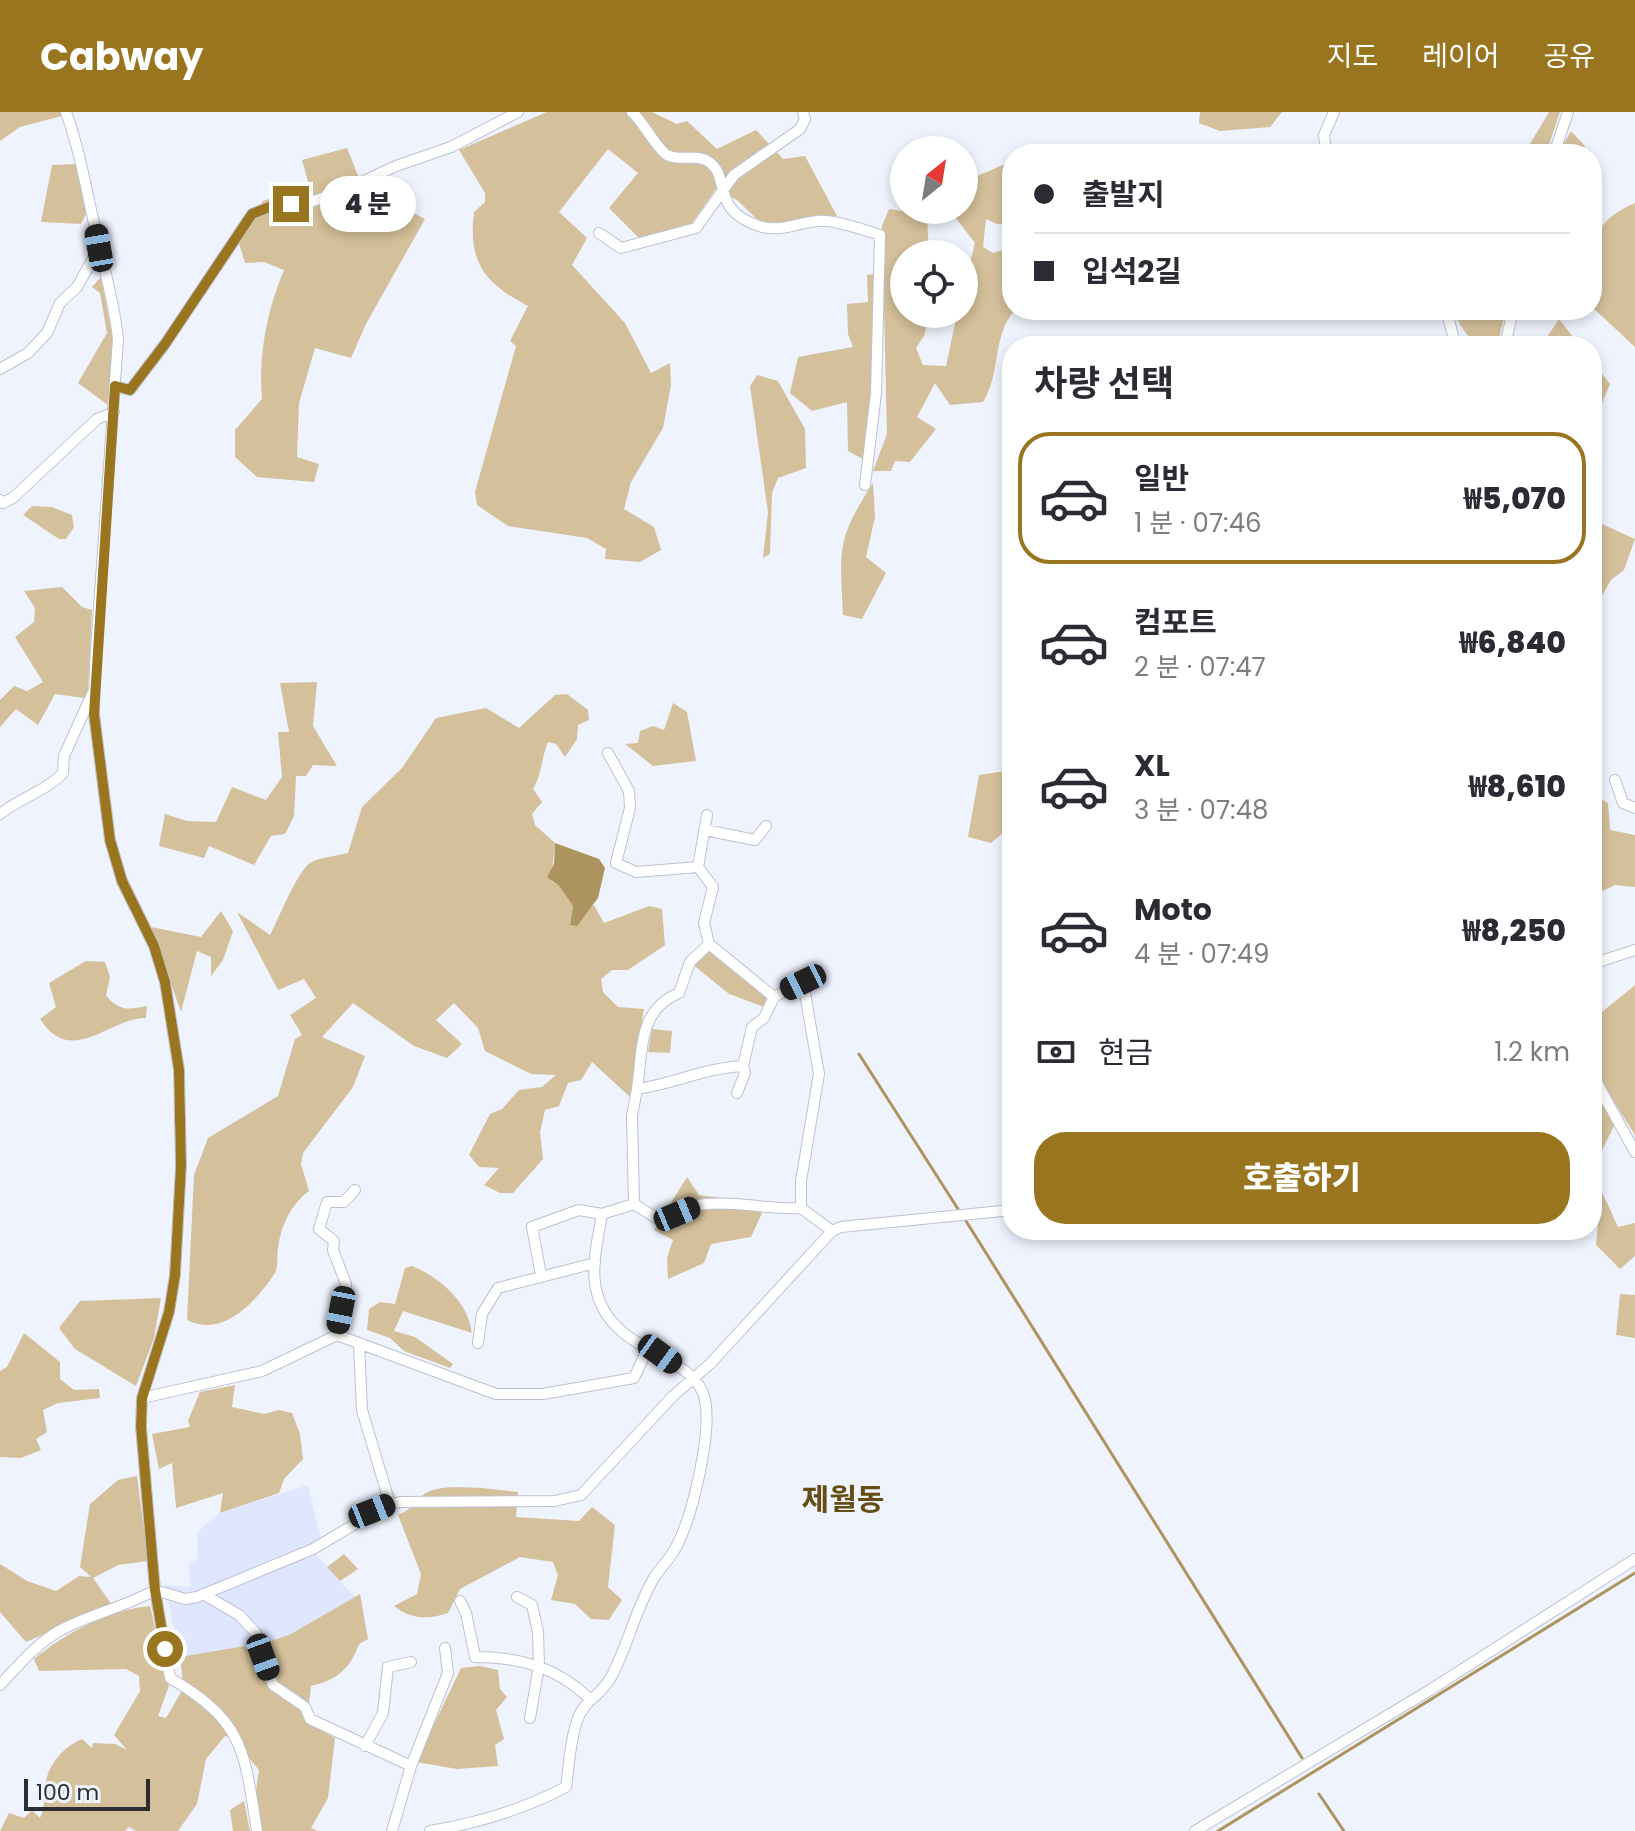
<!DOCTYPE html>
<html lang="ko">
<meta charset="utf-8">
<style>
:root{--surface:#fff;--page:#f7f7f7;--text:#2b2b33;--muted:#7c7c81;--line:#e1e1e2;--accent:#99751f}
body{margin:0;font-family:Poppins,"Noto Sans KR",sans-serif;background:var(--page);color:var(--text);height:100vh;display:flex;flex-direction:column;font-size:30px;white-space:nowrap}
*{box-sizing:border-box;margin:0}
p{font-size:26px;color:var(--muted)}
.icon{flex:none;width:44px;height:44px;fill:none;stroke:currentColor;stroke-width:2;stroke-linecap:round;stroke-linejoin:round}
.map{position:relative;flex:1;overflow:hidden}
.details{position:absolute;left:1002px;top:224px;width:600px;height:904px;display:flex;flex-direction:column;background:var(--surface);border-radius:32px;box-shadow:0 4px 12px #0003}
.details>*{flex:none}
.top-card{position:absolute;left:1002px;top:32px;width:600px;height:176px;border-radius:32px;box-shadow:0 4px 12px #0003;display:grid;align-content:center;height:176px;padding:0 32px;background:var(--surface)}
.needle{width:52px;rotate:30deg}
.controls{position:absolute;left:890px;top:24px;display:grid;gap:16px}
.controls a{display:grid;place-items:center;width:88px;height:88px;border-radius:50%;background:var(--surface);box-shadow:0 4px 12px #0003;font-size:40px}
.scale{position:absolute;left:24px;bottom:20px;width:126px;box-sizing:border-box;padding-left:8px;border:4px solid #2b2d33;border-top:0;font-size:22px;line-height:28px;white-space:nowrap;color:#2b2d33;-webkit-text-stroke:6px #eff3fe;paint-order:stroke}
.end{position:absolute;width:36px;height:36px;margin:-18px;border:10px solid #99751f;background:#fff;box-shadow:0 0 0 4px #fff}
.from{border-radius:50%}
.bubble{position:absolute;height:56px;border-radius:28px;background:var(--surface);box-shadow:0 4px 12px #0003;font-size:26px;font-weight:800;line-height:56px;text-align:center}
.car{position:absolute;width:24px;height:48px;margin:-24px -12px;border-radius:10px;box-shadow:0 0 6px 2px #0007;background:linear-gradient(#222 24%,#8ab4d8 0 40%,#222 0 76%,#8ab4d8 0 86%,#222 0)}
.top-card b{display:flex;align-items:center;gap:28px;height:76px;font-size:30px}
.top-card b+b{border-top:2px solid var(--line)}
.top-card i{width:20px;height:20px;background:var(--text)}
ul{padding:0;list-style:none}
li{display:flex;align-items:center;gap:24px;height:132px;margin:0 16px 12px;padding:0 16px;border:4px solid transparent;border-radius:32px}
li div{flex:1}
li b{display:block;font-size:30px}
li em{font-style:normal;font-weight:800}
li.active{border-color:var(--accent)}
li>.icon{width:72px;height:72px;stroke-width:1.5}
h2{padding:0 32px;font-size:36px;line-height:96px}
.pay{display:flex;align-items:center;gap:20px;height:88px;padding:0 32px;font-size:30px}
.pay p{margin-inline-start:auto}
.button{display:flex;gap:16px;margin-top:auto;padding:16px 32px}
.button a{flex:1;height:92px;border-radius:32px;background:var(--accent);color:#fff;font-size:32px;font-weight:800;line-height:92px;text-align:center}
header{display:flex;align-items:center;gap:48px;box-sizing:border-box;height:112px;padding:0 40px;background:var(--accent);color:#fff}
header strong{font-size:38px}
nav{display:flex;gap:44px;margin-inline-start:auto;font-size:28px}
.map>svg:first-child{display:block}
</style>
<header>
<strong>Cabway</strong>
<nav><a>지도</a><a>레이어</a><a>공유</a></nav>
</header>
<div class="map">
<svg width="1635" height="1719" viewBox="0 0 1635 1719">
<rect width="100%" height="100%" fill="#eff3fe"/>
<path fill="#dee7ff" d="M308 1373 321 1427 316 1443 355 1485 291 1522 268 1530 180 1545 165 1473 191 1475 188 1454 197 1447 198 1419 220 1401Z"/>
<path fill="#d4c09a" d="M0 0H60L62 4 20 15 0 29Z
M547 0H652L677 12 687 9 717 37 756 18 783 47 805 44 837 104 811 106 785 115 761 111 737 88 716 77 692 111 640 127 609 96 638 61 608 37 559 100 587 126 572 153 625 211 651 261 670 251 671 273 663 316 631 370 624 397 654 415 661 438 640 450 605 447 606 437 587 426 508 414 477 393 475 380 516 234 510 229 528 194C484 171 468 150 474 100L485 90V81L459 38Z
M1200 0H1282L1270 15 1220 19 1199 11Z
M1549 0H1560L1546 42H1524Z
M1571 19 1585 34 1582 42H1558Z
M347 36 359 66 339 91 382 69 390 89 425 107 366 212 351 246 315 236 299 291 297 345 319 352 314 370 257 365 235 345V318L262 287C258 244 267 198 284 158L264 150 245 151 237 125 263 89 309 73 302 48Z
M1012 49V113L997 112 986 107 983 135 993 141 1012 135 1015 198C992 223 1001 262 983 290L950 293 935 271 917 305 936 317 910 350 895 349 891 359H873L887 322 882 114 889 97 927 103 929 142H904V202H930L924 224 916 236 923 253 946 254 957 202H964V175L975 131 955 105 972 90 968 74 975 65Z
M77 52 88 98 81 112 41 110 52 53Z
M1635 91V235L1592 195C1592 146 1582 113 1635 91Z
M876 162 874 260 863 347 848 339 847 290 812 299 790 281 798 245 853 235 848 222 847 192 868 190 867 163Z
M101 165 113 228 108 293 78 271 107 221 100 181 92 175Z
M1454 198H1506L1497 234C1471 234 1462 220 1454 198Z
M1548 198H1562L1559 207 1580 234H1553L1545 228 1559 207Z
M1592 249 1610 272 1592 315Z
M757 263 778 269 805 317 806 356 778 366 772 381 770 442 763 446 768 400 750 274Z
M873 371 875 405 866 445 886 461 862 507 843 503C840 437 836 428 873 371Z
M32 394 52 395 72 403 74 415 66 427H59L23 403Z
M1593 408 1635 427 1624 458 1611 468 1596 494 1592 532Z
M62 475 82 495 92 498 88 579 84 586 55 582 38 613 16 597 0 615V588L14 574 27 579 43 570 15 525 34 510 35 496 24 479Z
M317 570 313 614 337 654 313 653 306 664H296L294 704 285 722 271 724 254 753 209 734 204 746 159 734 165 702 187 709 216 710 232 675 266 688 282 665 278 620H289L280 571Z
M567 582 588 598 589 608 578 613 577 627 565 645 556 632 548 630C541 647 542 662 533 677L542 690 532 702 535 713 555 731 551 769 559 774 573 794 570 812 594 793 604 811 649 794 662 797 665 833 628 858H612L601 867 603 880 618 895 644 897 630 985 592 950 581 968 568 971 559 994 545 998 540 1020 543 1047 513 1081H500L484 1073 499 1056 479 1055 469 1043 490 1002 502 997 519 978 542 975 556 963 531 962 485 939 478 916 454 891 436 908 462 932 447 946 414 934 353 891 322 925 365 944 353 975 303 1041 301 1052 309 1079C291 1092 281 1113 278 1136 277 1142 278 1156 275 1161 257 1188 224 1227 187 1208L194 1063 208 1026 278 984 295 927 302 923 290 903 316 886 304 867 278 878 237 800 270 823C279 806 297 760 310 751 319 745 337 744 348 741L362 695 402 656 436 606 486 596 519 616 555 583Z
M673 591 687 600 696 649 653 654 625 632 638 631 640 619 653 614 664 618Z
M1012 658V713L991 731 968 725 979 663Z
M1592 682 1608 691 1610 718 1635 723V775L1615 773 1592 784Z
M221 799 233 819 223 848 211 864V845L197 839 181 900 151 815 201 825Z
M712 828 769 878 764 895 729 882 685 846Z
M86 849 105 850 110 865 106 884C120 899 128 898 147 894L146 906C108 906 72 956 40 907L56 895 49 871Z
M1635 873V1023C1617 993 1575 940 1598 905 1601 899 1628 880 1635 873Z
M652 917 672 919 670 941 648 940Z
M1598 982 1615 1012C1586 1069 1594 1059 1618 1115L1635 1111V1144L1620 1157 1596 1133 1599 1102 1592 1087V993Z
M687 1065 699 1083 730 1087 762 1101 751 1125 711 1132 704 1151 668 1167 667 1146 673 1128 654 1118Z
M412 1154C439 1165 468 1189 472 1221L403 1199 394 1219 415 1225 453 1252 450 1256 404 1239 390 1226 367 1218 369 1197 380 1190 395 1192 405 1156Z
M1620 1182 1635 1183V1226L1616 1223Z
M161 1186 154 1226 136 1274 75 1237 59 1216 80 1189Z
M24 1221 60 1250V1267L74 1278 99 1277 100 1286 58 1291 43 1298 47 1320 36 1327 41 1338 21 1346 0 1345V1259L7 1255Z
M235 1273 232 1295 264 1302 279 1298 292 1301 300 1322 303 1347 284 1367 279 1381 220 1401 223 1381 176 1396 172 1351 159 1357 152 1322 190 1315 188 1309 200 1280Z
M137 1364 148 1449 118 1453 93 1466 112 1493 26 1530 0 1500V1452L27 1469 56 1479 79 1464 91 1465 80 1455 90 1392 118 1368Z
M482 1376 518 1380 516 1405 579 1409 592 1395 615 1413 608 1475 622 1488 609 1508 591 1507 575 1492 551 1488 558 1463 553 1450 520 1445 460 1477 448 1501C428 1508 410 1507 394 1494L417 1482 421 1462 398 1403C411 1398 412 1391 423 1383 438 1372 464 1376 482 1376Z
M344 1442 358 1457 340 1469 327 1455Z
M360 1482 368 1527 359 1532C350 1557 337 1568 311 1574L307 1610 335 1626 328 1686 311 1716 318 1719H262L256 1678 259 1658 248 1645 243 1629 225 1624 206 1647 197 1692 178 1719H136L129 1715 125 1719H0L9 1701 24 1706 32 1698 40 1706C46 1693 43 1688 45 1675 47 1654 63 1635 82 1627L92 1636 93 1631 115 1632 127 1638 114 1623 140 1579 139 1564 126 1557 39 1559 34 1547C66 1521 108 1498 150 1494 157 1521 158 1548 169 1574L158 1604 166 1606 187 1570 183 1571 180 1545 268 1530 291 1522Z
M480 1554 498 1558 500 1577 507 1585 496 1598 504 1627 495 1633 498 1654 457 1657 416 1650 461 1556Z
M244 1689 250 1719H233L230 1698Z"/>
<path fill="#ae945e" d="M555 731 599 747 605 756 598 786 577 814 570 813 573 794 559 774 547 765 554 752Z"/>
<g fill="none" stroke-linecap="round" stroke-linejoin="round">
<path stroke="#ae945e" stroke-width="3" d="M859 942 958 1097
M966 1109 1302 1646
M1319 1682 1344 1719
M1218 1719 1635 1461"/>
<g stroke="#bcc2d3" stroke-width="12">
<path id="minor" d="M66 0C83 48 88 90 100 137 107 168 115 196 118 227L95 552 94 602 110 728 122 769 154 834 165 870 179 958 181 1054 175 1163 169 1200 142 1286 141 1315 155 1478 170 1566C245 1610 244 1639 257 1719
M632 0C644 11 657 37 667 43 680 50 696 41 709 50 731 65 710 98 759 114 783 122 803 107 826 109 843 110 863 118 880 123L876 281 865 373
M1326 42 1324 23 1334 0
M1554 42 1568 0
M599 121 621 136 696 116 734 63 800 17 805 7 803 0
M1446 198 1456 234
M1505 234 1513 198
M0 257 28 241 47 221 60 191 77 175 99 136
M115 274 130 278 165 232 252 102 272 94 310 90 338 81 396 54 451 35 518 0
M0 388 3 391 14 385 97 307 114 300
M608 641 629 679 630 696 616 751 636 760 698 755 713 775 704 811 709 832 774 885
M1615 668 1623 691 1635 696
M0 702C20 686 46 679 63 661L64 644 93 580
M705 718 755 728 766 714
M698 755 707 703
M1592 852 1635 838
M1592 962 1635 1040
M637 977C643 937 638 898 679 881L690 850 709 832
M737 981 745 961 743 954 752 915 764 906 774 885 803 870 819 962 801 1069V1096L832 1119
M634 1092 632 1004 637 977C673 972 705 956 743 954
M541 1163 532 1115 579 1098 602 1102
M337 1223 346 1172 333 1138 334 1129 319 1117 327 1090H344L355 1078
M478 1231 482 1202 498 1176 595 1151
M359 1232 362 1298 390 1392
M142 1286 262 1259 337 1223 496 1282H543L634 1266 647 1238
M203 1482 239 1503 256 1521 273 1573 305 1595 310 1607 411 1654 392 1719
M517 1485 532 1493 538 1520 539 1554 530 1606
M460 1489 466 1501 475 1545C520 1545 556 1555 589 1586
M0 1573C18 1554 37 1531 61 1518 91 1502 125 1495 155 1478L185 1487 197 1485 313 1437 387 1393 400 1390 555 1389 581 1383 673 1284 710 1252 832 1119 841 1115 1012 1098
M365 1634 383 1601 388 1555 411 1550
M411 1654 448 1561 445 1536
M430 1719C479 1711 522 1698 566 1675 569 1654 570 1629 577 1609 583 1589 600 1584 610 1567 628 1535 635 1497 654 1466 660 1456 669 1448 675 1437 692 1407 712 1322 705 1288 696 1241 613 1243 597 1181 590 1156 598 1127 602 1102L634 1092 658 1107C673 1103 690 1093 706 1092 738 1089 769 1098 801 1096
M1195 1719 1430 1578 1635 1447"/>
</g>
<use href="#minor" stroke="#fff" stroke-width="10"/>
</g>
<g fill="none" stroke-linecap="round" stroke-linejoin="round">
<path stroke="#99751f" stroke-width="10" d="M165 1537 155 1478 141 1315 142 1286 169 1200 175 1163 181 1054 179 958 165 870 154 834 122 769 110 728 94 602 115 274 130 278 165 232 252 102 272 94 291 92"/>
</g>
<g text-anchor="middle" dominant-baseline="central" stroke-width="6" stroke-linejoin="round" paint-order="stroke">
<g font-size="30" font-weight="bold" fill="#664d13" stroke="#eff3fe">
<text x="843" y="1387">제월동</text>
</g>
</g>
</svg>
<div class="controls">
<a><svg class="needle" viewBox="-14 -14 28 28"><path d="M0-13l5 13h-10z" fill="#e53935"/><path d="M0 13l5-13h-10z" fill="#7c7c81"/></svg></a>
<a><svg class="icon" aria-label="locate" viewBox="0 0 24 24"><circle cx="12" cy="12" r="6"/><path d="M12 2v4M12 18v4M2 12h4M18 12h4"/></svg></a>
</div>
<div class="scale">100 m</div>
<i class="end from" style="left:165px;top:1537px"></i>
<i class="end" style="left:291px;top:92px"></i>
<div class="bubble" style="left:320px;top:64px;width:96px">4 분</div>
<i class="car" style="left:99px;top:136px;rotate:350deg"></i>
<i class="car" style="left:803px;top:870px;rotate:244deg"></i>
<i class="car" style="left:677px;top:1102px;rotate:67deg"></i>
<i class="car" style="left:341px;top:1198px;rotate:191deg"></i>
<i class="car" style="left:660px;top:1242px;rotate:126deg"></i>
<i class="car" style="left:372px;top:1399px;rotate:68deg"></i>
<i class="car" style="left:263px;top:1545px;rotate:160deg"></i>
<div class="top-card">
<b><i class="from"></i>출발지</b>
<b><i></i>입석2길</b>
</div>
<section class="details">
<h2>차량 선택</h2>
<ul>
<li class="active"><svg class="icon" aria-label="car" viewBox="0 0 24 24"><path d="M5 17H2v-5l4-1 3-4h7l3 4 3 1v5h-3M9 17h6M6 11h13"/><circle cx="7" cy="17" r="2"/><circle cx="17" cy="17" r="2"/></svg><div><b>일반</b><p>1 분 · 07:46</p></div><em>₩5,070</em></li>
<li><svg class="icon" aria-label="car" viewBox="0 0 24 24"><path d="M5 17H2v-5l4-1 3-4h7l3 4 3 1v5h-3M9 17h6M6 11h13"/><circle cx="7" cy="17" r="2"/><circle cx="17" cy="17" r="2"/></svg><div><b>컴포트</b><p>2 분 · 07:47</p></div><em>₩6,840</em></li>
<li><svg class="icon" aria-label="car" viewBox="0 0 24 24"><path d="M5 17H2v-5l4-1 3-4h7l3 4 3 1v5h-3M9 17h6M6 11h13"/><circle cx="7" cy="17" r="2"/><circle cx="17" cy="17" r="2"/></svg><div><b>XL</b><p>3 분 · 07:48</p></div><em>₩8,610</em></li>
<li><svg class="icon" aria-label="car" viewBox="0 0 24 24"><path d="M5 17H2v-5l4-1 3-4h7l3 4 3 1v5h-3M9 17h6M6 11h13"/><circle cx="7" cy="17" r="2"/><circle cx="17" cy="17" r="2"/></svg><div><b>Moto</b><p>4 분 · 07:49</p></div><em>₩8,250</em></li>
</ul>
<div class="pay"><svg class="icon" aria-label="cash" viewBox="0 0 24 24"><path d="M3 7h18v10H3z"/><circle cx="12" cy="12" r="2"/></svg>현금<p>1.2 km</p></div>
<div class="button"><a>호출하기</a></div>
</section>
</div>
